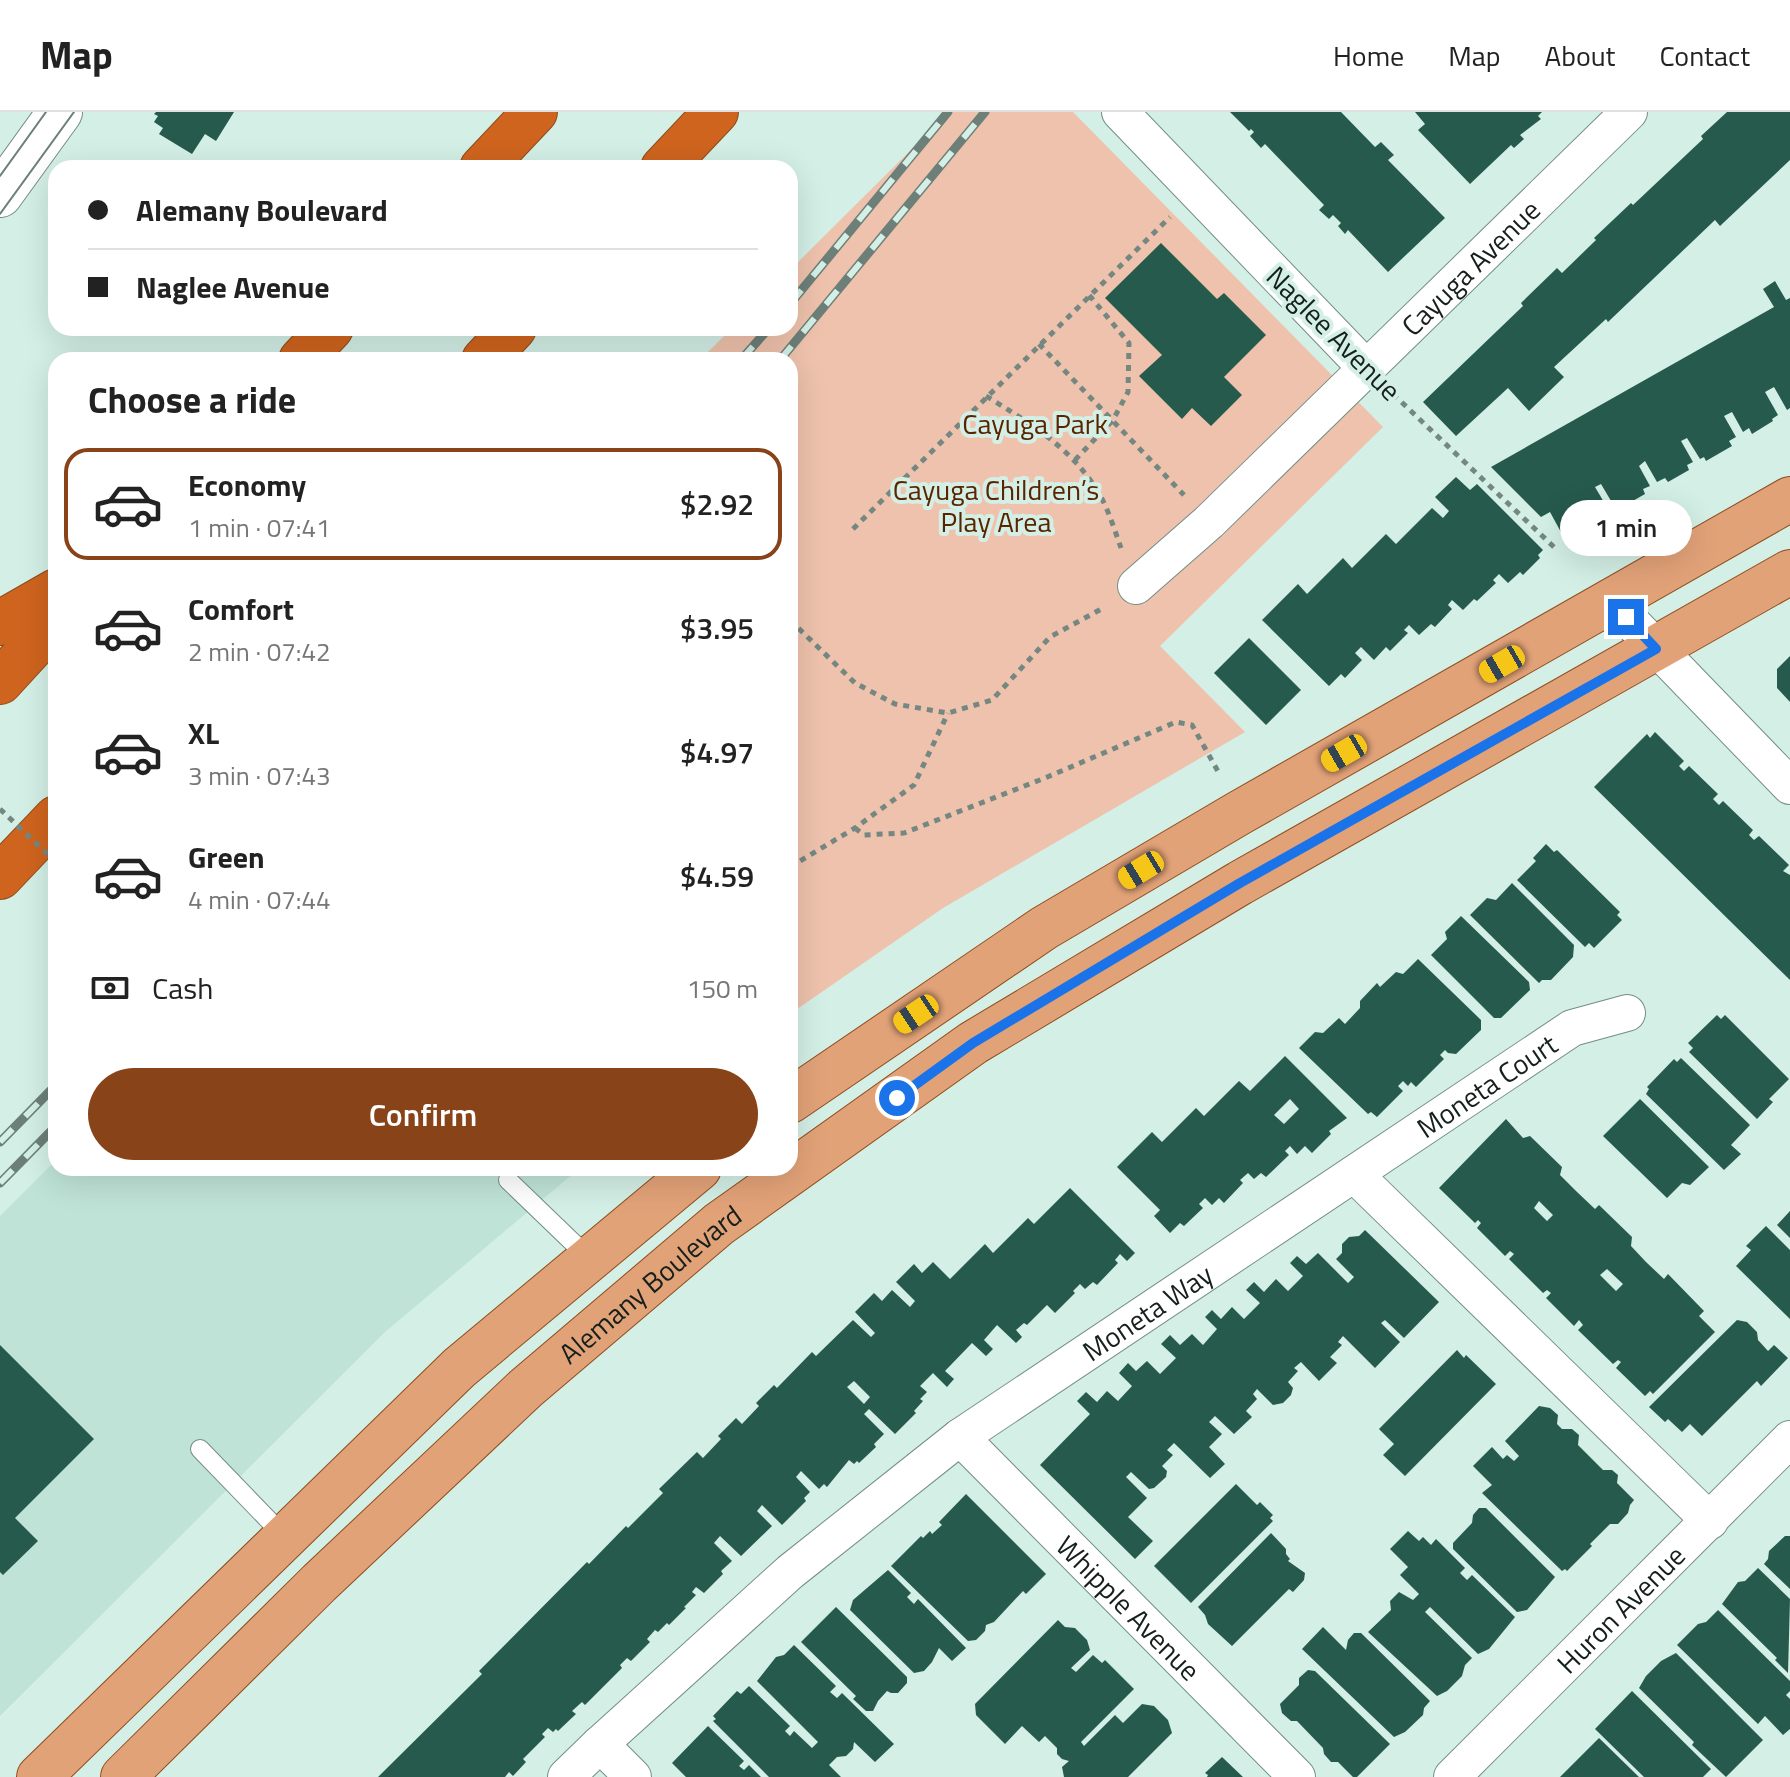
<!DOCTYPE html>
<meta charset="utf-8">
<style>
:root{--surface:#fff;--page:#f2f2f2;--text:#222;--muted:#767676;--line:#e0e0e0;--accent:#884319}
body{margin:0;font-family:"Titillium Web",sans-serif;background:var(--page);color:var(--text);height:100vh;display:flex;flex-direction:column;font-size:30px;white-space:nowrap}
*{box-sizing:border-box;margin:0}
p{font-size:26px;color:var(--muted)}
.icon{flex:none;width:44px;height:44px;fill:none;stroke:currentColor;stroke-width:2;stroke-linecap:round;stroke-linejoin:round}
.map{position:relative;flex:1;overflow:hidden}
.details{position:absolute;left:48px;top:240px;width:750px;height:824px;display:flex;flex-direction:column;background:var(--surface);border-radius:24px;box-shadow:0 8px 32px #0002}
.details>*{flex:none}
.hud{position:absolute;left:48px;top:48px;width:750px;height:176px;border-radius:24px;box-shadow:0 8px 32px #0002;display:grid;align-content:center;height:176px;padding:0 40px;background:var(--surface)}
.end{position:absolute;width:36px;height:36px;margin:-18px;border:10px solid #1a73e8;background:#fff;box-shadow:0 0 0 4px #fff}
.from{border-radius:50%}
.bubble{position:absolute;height:56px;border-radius:28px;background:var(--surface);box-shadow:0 8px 32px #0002;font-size:26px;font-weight:600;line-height:56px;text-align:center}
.car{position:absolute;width:24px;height:48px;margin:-24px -12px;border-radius:10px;box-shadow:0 0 6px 2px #0007;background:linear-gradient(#f5c518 24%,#345 0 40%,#f5c518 0 76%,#345 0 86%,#f5c518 0)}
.hud b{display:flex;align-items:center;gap:28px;height:76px;font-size:30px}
.hud b+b{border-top:2px solid var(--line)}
.hud i{width:20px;height:20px;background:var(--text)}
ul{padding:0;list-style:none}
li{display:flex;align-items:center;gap:24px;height:112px;margin:0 16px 12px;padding:0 24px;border:4px solid transparent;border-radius:24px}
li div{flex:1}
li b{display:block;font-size:30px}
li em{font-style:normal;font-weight:600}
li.active{border-color:var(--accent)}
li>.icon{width:72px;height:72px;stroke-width:1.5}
h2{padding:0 40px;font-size:36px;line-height:96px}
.pay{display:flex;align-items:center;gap:20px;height:88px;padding:0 40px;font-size:30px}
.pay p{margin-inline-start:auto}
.primary-button{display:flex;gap:16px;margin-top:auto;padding:16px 40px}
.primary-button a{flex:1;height:92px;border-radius:48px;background:var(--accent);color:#fff;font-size:32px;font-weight:600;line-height:92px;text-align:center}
header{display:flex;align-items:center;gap:48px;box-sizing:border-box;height:112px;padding:0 40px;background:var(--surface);border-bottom:2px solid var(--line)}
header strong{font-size:38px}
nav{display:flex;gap:44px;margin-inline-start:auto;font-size:28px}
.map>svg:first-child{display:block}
</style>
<header>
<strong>Map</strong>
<nav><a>Home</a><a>Map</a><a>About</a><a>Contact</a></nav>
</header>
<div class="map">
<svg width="1790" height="1665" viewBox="0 0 1790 1665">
<rect width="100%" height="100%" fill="#d3efe6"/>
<path fill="#bfe3d7" d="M56 1048V1056H580L385 1220 0 1604V1104Z"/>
<path fill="#eec2ac" d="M949 0H1073L1383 315 1160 534 1245 620 943 796 790 902V248H700L732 216H790V158Z"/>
<path fill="#265a4c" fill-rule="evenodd" d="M156 0H234L216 29 205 22 192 42 159 22 163 16 154 10 158 4 154 2Z
M1230 0H1341L1375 35 1381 30 1394 43 1388 48 1445 106 1388 160 1348 118 1345 122 1338 114 1341 111 1333 103 1329 107 1319 98 1324 93 1265 32 1261 36 1250 24 1254 20 1251 17 1249 19Z
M1415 0H1542L1538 4 1541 7 1520 23 1524 27 1514 36 1511 33 1470 72 1418 18 1425 12Z
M1727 0H1790V48L1720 114 1715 108 1608 210 1606 207 1554 255 1564 265 1529 299 1508 276 1456 324 1423 290 1523 194 1521 191 1557 156 1562 161 1596 128 1594 126 1631 91 1633 93 1703 27 1701 24Z
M1161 131 1217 187 1224 181 1266 223 1224 265 1242 283 1211 314 1192 296 1182 307 1139 264 1162 243 1105 186Z
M1775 169 1786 188 1790 186V296L1787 298 1774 275 1765 280 1778 303 1772 307 1773 309 1752 322 1749 316 1743 320 1732 300 1724 304 1736 325 1729 329 1732 334 1706 349 1704 345 1700 347 1687 326 1681 329 1693 350 1687 353 1689 358 1668 370 1665 366 1657 370 1645 349 1639 354 1650 374 1643 377 1645 382 1624 394 1621 390 1614 394 1601 372 1595 375 1608 397 1599 402 1602 406 1579 418 1576 414 1562 422 1550 400 1541 405 1491 355 1774 195 1763 177Z
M1456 365 1470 378 1477 372 1543 438 1538 443 1540 446 1523 463 1520 460 1508 471 1499 462 1493 468 1496 471 1477 489 1474 487 1463 498 1452 488 1448 493 1452 497 1435 515 1431 512 1419 523 1409 513 1404 518 1408 521 1390 539 1386 535 1374 548 1361 535 1355 541 1362 548 1345 566 1341 562 1329 574 1262 508 1298 472 1307 482 1343 446 1352 456 1386 422 1396 432 1432 396 1443 406 1449 399 1435 385Z
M1249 526 1301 578 1266 613 1214 561Z
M1790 544V590L1777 576V557Z
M1655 620 1684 649 1679 654 1684 659 1689 654 1718 682 1713 687 1719 693 1723 689 1753 718 1749 723 1754 728 1759 724 1789 753 1783 759 1790 763V868L1594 675 1647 622 1650 626Z
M1546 732 1554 740 1557 738 1620 800 1617 803 1622 808 1594 836 1589 831 1585 835 1517 768 1536 749 1533 746Z
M1512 771 1574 833 1573 845 1551 868H1542L1539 871 1470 803 1487 786 1496 788Z
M1461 804 1529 870 1530 878 1501 906H1494L1431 843 1447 827 1445 820Z
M1418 847 1481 908V918L1456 942 1448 941 1445 938 1440 943 1444 947 1416 975 1411 970 1408 974 1403 969 1398 974 1403 979 1377 1005 1371 1000 1368 1002 1299 936 1315 920 1323 921 1339 906 1345 912 1360 896V889L1377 871 1380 875 1396 860 1403 862Z
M1717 903 1721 907 1725 903 1789 967 1769 987 1773 990 1757 1007 1689 940 1693 936 1688 931Z
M1285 944 1347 1006 1329 1019 1331 1022 1312 1041 1305 1034 1297 1042 1290 1034 1285 1039 1289 1043 1266 1065 1261 1061 1254 1067 1248 1061 1240 1068 1243 1071 1224 1091 1219 1086 1212 1093 1205 1086 1199 1092 1203 1096 1184 1114 1180 1111 1170 1121 1154 1104 1160 1098 1117 1055 1152 1020 1162 1030 1196 996 1204 1004 1239 969 1250 979ZM1290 987 1299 997 1284 1012 1274 1003Z
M1681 946 1750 1013 1731 1033 1741 1042 1724 1058 1646 982 1649 977 1647 975 1674 947 1677 950Z
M1640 987 1709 1055 1690 1073 1682 1071 1667 1086 1603 1024Z
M1506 1007 1523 1026 1530 1024 1562 1055 1560 1063 1576 1079 1595 1097 1599 1093 1632 1125 1631 1134 1646 1150 1664 1167 1668 1162 1704 1199 1699 1204 1715 1220 1653 1282 1650 1279 1645 1284 1616 1256 1621 1250 1618 1248 1613 1252 1578 1218 1583 1213 1579 1208 1574 1214 1546 1186 1551 1181 1547 1178 1543 1181 1509 1147 1514 1142 1510 1139 1505 1144 1477 1116 1481 1111 1478 1108 1475 1111 1439 1076ZM1539 1089 1553 1103 1547 1109 1534 1096ZM1607 1157 1623 1172 1616 1179 1600 1163Z
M1070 1076 1135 1141 1127 1149 1120 1142 1115 1148 1118 1151 1097 1173 1093 1170 1085 1177 1080 1172 1073 1179 1075 1181 1055 1201 1047 1193 1027 1213 1024 1211 1016 1218 1022 1225 1016 1231 997 1213 984 1228 993 1237 986 1244 972 1231 945 1259 954 1267 947 1275 933 1261 920 1274 927 1280 920 1287 923 1289 914 1299 916 1301 895 1322 869 1297 864 1302 884 1322 874 1332 876 1335 859 1351 857 1349 854 1352 849 1348 827 1375 824 1372 819 1377 801 1359 796 1365 810 1380 804 1386 806 1389 782 1413 762 1393 757 1399 772 1414 741 1444 720 1424 714 1431 732 1449 721 1459 723 1462 704 1481 696 1475 692 1480 696 1483 684 1495 686 1496 669 1513 667 1511 658 1520 655 1518 647 1527 650 1530 631 1549 627 1546 620 1553 622 1556 585 1593 582 1590 572 1599 576 1602 558 1619 556 1617 553 1620 548 1616 542 1622 545 1625 523 1647 526 1650 513 1664 509 1660 505 1665H378L482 1562 479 1559 587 1450 589 1452 626 1414 628 1416 663 1381 659 1377 697 1340 703 1346 721 1327 718 1324 736 1306 742 1312 759 1294 756 1291 774 1273 777 1276 812 1240 816 1244 853 1208 871 1225 875 1221 855 1200 874 1181 882 1189 892 1178 910 1195 915 1189 896 1170 914 1152 922 1161 933 1150 950 1167 985 1132 993 1141 1028 1106 1034 1112ZM854 1269 870 1285 864 1292 847 1275Z
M1790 1099V1126L1777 1113Z
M1766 1114 1790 1138V1207L1736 1154 1751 1138 1746 1134Z
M1365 1118 1439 1190 1404 1226 1385 1208 1381 1211 1400 1230 1375 1256 1343 1224 1338 1230 1342 1233 1330 1245 1337 1251 1319 1269 1301 1250 1294 1256 1298 1259 1288 1270 1293 1276 1291 1283 1283 1291 1273 1293 1257 1277 1253 1282 1257 1287 1246 1299 1252 1305 1234 1322 1215 1304 1209 1310 1222 1322 1209 1335 1225 1352 1210 1366 1174 1331 1167 1338 1173 1343 1162 1354 1167 1359 1166 1365 1154 1376 1149 1377 1131 1360 1126 1365 1147 1386 1128 1405 1153 1429 1135 1447 1040 1353 1090 1302 1077 1289 1086 1280 1097 1290 1107 1279 1118 1289 1132 1274 1119 1261 1128 1251 1136 1259 1147 1249 1160 1262 1176 1246 1161 1232 1170 1223 1180 1233 1192 1222 1203 1233 1217 1217 1205 1205 1212 1198 1221 1207 1232 1195 1244 1207 1260 1191 1246 1178 1254 1170 1264 1180 1276 1167 1288 1179 1303 1164 1290 1151 1297 1144 1306 1152 1318 1141 1348 1171 1354 1165 1336 1147 1342 1141V1132L1349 1125 1359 1124Z
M1737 1208 1747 1210 1757 1220 1758 1228 1768 1239 1774 1233 1788 1246 1761 1274 1757 1269 1702 1324 1690 1312 1682 1320 1668 1307 1665 1310 1649 1295Z
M0 1233 94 1327 15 1406 38 1429 3 1463 0 1460Z
M1457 1238 1464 1246 1466 1243 1496 1272 1405 1364 1383 1343 1394 1332 1379 1317Z
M1539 1294 1550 1296 1558 1303 1557 1312 1562 1317H1572L1579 1323 1578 1333 1603 1358H1612L1618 1363 1617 1371 1634 1388 1630 1393 1628 1401 1618 1412H1610L1590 1432 1592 1434 1567 1459 1565 1457 1562 1459 1482 1381 1492 1373 1473 1354 1492 1335 1503 1347 1507 1343 1514 1349 1519 1344 1505 1329Z
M1236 1372 1257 1393 1260 1390 1273 1403 1270 1406 1273 1409 1191 1491 1154 1454Z
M966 1382 1046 1462 1026 1482 1023 1479 994 1510 986 1513 985 1519 976 1528 968 1529 891 1454 921 1424 923 1426 930 1419 932 1422 942 1413 939 1410Z
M1479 1396H1486L1555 1465 1527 1498 1517 1500 1453 1437V1431L1472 1411 1473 1403Z
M1408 1419 1419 1429 1423 1425 1431 1433 1436 1427 1465 1456 1460 1461 1467 1468 1472 1463 1515 1505 1489 1537 1478 1542 1430 1495 1425 1500 1472 1546 1465 1553 1462 1564 1447 1579 1437 1584 1368 1520 1391 1498 1390 1489 1399 1480 1413 1488 1419 1482 1400 1463 1408 1455 1390 1437Z
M1271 1421 1286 1437V1442L1290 1447 1288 1449 1305 1461 1304 1468 1293 1480 1289 1477 1232 1534 1208 1512 1205 1503 1198 1495Z
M1785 1424H1790V1477L1764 1452 1768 1447 1769 1439Z
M1758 1456 1790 1487 1788 1561 1775 1548 1777 1546 1722 1492 1738 1470 1745 1469Z
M888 1458 911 1481 907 1485 914 1492 918 1487 966 1536 952 1549 939 1536 932 1550 924 1559 914 1561 850 1498 853 1488Z
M836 1495 907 1565V1571L898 1581H891L887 1579 878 1589 873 1599H866L853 1587 856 1584 801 1530Z
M1718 1498 1790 1569V1579L1786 1583 1790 1587V1617L1783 1623 1765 1604 1758 1612 1677 1533 1698 1512 1706 1510Z
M1058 1508 1065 1515 1075 1516 1087 1528 1090 1538 1071 1556 1076 1560 1093 1543 1102 1551 1105 1548 1134 1577 1081 1630 1084 1634 1115 1603 1123 1611 1142 1592 1154 1594 1168 1608 1172 1621 1128 1665H1064L1062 1655 1069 1649 1062 1647 1057 1642V1636L1045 1624 1039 1630 1022 1614 1005 1632 976 1603 975 1592Z
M1323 1515 1346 1538 1348 1528 1354 1521H1361L1430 1589 1424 1596 1423 1603 1405 1620 1394 1625 1302 1537Z
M794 1533 836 1574 830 1580 837 1586 842 1581 894 1632 875 1650 854 1630 853 1637 846 1644 837 1645 829 1653 841 1665H769L713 1609 716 1607 713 1604 737 1579 741 1582 749 1574 790 1614 785 1619 790 1624 794 1619 812 1636 818 1630 757 1569 776 1545 784 1543Z
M1676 1541 1763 1628 1726 1665 1692 1633 1694 1630 1639 1576 1646 1564 1661 1549Z
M1308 1558 1315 1559 1390 1632 1357 1665H1353L1338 1650H1331L1324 1642 1323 1636 1297 1609H1291L1282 1601 1280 1592 1299 1573V1566Z
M1632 1579 1711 1657 1703 1665H1644L1595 1617Z
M708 1614 744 1649 739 1654 744 1658 749 1653 761 1665H686L672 1651Z
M1599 1626 1639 1665H1560Z
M1222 1645 1243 1665H1207L1208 1663 1205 1661Z"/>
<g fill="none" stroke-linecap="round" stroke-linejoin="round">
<g stroke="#748e85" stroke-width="20">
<path id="lane" d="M508 1068 589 1146
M200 1337 285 1425"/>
</g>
<g stroke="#748e85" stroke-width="38">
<g id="street">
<path d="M1120 0 1367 257"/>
<path id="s1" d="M1136 474 1209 410 1629 0"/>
<path d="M1611 489 1790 674"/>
<path d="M1354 1062 1710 1409"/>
<path id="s2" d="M960 1325 1297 1665"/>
<path d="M600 1632 633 1665"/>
<path id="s3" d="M566 1665 600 1632 790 1460 960 1325 1572 916 1627 901"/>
<path id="s4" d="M1452 1665 1790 1327"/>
</g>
</g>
<g stroke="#748e85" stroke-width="46">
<path id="secondary" d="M0 83 60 0"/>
</g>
<g stroke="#8e4c1d" stroke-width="46">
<g id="primary">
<path d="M790 989 1044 816 1239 701 1790 387"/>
<path d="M39 1665 459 1256 699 1056"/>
<path id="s5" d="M123 1665 319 1471 526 1276 719 1112 973 931 1240 771 1790 460"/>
</g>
</g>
<g stroke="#8e4c1d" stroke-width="46">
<path id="highway" d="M482 56 535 0
M663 56 716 0
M301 248 331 216
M484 248 514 216
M0 511 56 479
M0 570 56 509
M0 765 56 706"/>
</g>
<path stroke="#748781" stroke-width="5" stroke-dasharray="6 6" stroke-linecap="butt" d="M1039 232 1184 383
M1393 282 1555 436
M986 284C1031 312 1074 337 1101 385 1109 400 1115 419 1121 436
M1075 348 1113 308 1128 280 1129 231 1089 183
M853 417 1170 105
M790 508 855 571 895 592 948 601 992 588 1050 525 1105 495
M855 716 864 723 904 721 1045 666 1176 610 1192 613 1220 663
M790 755 855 716 914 673 948 601"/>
<use href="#lane" stroke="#fff" stroke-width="18"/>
<use href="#street" stroke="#fff" stroke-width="36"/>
<use href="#secondary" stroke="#fff" stroke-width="44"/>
<use href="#primary" stroke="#e2a278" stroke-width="44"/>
<use href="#highway" stroke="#cf641e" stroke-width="44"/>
<path stroke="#6c7f79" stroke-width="2" d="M0 64 46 0
M0 102 74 0"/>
<g stroke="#6c7f79" stroke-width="9">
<path id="rail" d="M790 192 948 0
M741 248 769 216
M780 248 985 0
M0 1030 56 973
M0 1071 56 1014"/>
</g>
<use href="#rail" stroke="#d3efe6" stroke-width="6" stroke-dasharray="18" stroke-linecap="butt"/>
<path stroke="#748781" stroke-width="5" stroke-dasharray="6 6" stroke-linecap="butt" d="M0 697 56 750"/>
</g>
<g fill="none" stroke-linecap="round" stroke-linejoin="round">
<path stroke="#1a73e8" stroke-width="10" d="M897 986 973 931 1240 771 1656 537 1626 505"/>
</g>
<g text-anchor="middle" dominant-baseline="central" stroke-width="8" stroke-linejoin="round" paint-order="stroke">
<g font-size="28" fill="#151f1c" stroke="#d3efe6">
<text stroke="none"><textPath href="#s1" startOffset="462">Cayuga Avenue</textPath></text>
<text transform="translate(1334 221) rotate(45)">Naglee Avenue</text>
<text stroke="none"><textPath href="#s3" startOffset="1154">Moneta Court</textPath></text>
<text stroke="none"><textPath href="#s5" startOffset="722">Alemany Boulevard</textPath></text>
<text stroke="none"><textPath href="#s3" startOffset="746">Moneta Way</textPath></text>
<text stroke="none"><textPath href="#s2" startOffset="240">Whipple Avenue</textPath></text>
<text stroke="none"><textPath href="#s4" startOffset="238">Huron Avenue</textPath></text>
</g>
<g font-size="28" fill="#5a2400" stroke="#d3efe6">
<text x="1035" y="311">Cayuga Park</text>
<text x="996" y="377">Cayuga Children’s<tspan x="996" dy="32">Play Area</tspan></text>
</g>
</g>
</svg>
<i class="end from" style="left:897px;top:986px"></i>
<i class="end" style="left:1626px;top:505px"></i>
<div class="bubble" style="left:1560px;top:388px;width:132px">1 min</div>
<i class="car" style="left:1502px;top:552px;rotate:240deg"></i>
<i class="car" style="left:1344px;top:641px;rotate:240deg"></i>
<i class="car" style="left:1141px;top:758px;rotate:239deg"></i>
<i class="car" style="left:916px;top:902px;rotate:236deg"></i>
<div class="hud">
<b><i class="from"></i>Alemany Boulevard</b>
<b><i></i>Naglee Avenue</b>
</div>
<section class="details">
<h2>Choose a ride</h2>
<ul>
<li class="active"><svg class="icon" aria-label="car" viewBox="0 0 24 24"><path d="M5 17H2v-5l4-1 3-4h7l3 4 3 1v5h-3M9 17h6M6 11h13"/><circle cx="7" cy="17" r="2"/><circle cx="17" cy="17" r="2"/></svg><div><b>Economy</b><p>1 min · 07:41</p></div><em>$2.92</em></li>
<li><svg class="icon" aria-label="car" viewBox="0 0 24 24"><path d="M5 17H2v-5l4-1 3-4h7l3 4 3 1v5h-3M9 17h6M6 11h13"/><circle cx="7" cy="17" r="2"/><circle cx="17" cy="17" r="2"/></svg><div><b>Comfort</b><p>2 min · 07:42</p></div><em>$3.95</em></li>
<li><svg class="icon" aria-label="car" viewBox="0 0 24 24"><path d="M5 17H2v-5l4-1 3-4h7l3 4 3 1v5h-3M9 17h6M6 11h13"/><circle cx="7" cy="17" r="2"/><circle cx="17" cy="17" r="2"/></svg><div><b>XL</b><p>3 min · 07:43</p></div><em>$4.97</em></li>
<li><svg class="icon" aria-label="car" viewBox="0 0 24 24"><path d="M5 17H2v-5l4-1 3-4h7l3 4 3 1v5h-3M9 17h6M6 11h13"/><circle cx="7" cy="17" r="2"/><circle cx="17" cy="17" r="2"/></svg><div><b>Green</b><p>4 min · 07:44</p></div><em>$4.59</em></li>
</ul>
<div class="pay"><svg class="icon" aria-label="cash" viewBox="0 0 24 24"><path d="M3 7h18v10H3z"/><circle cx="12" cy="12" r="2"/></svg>Cash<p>150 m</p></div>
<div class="primary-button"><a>Confirm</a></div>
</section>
</div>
